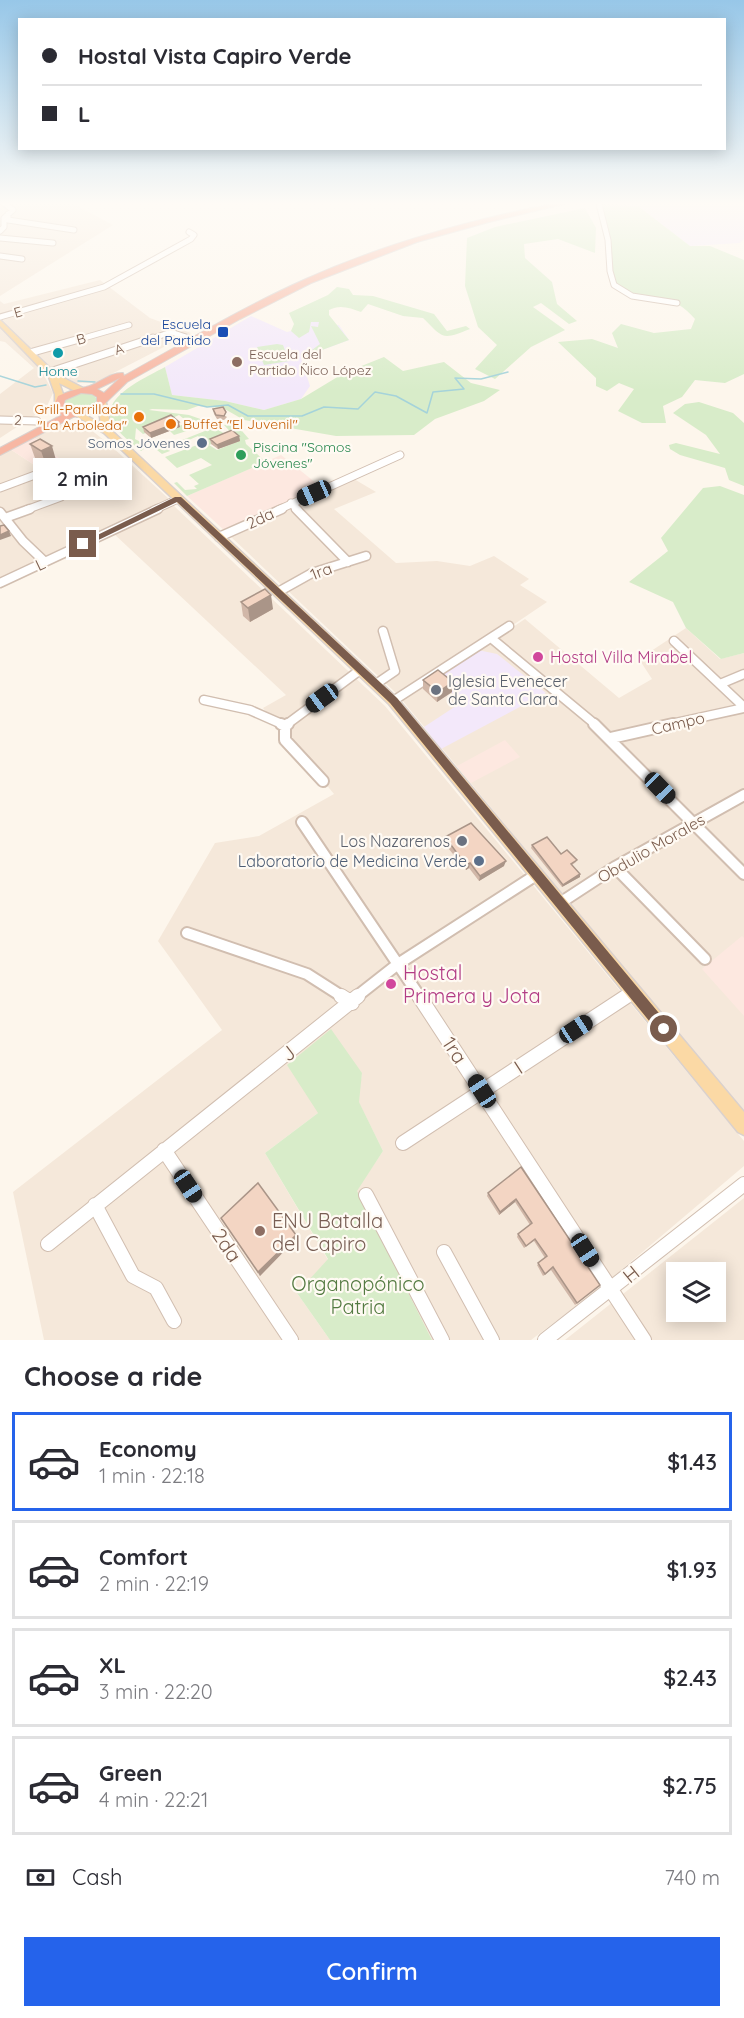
<!DOCTYPE html>
<meta charset="utf-8">
<style>
:root{--surface:#fff;--page:#f2f2f3;--text:#2b2b33;--muted:#7c7c81;--line:#e1e1e2;--accent:#2563eb}
body{margin:0;font-family:Quicksand,sans-serif;background:var(--page);color:var(--text);height:100vh;display:flex;flex-direction:column;font-size:22px;white-space:nowrap}
*{box-sizing:border-box;margin:0}
p{font-size:20px;color:var(--muted)}
.icon{flex:none;width:33px;height:33px;fill:none;stroke:currentColor;stroke-width:2;stroke-linecap:round;stroke-linejoin:round}
.map{position:relative;height:1340px;overflow:hidden}
.details{display:flex;flex-direction:column;background:var(--surface);flex:1}
.details>*{flex:none}
.banner{position:absolute;left:18px;top:18px;width:708px;height:132px;border-radius:0px;box-shadow:0 3px 15px #0003;display:grid;align-content:center;height:132px;padding:0 24px;background:var(--surface)}
.controls{position:absolute;left:666px;top:1262px;display:grid;gap:12px}
.controls a{display:grid;place-items:center;width:60px;height:60px;border-radius:0px;background:var(--surface);box-shadow:0 3px 15px #0003;font-size:30px}
.end{position:absolute;width:27px;height:27px;margin:-14px;border:8px solid #7a5c4d;background:#fff;box-shadow:0 0 0 3px #fff}
.from{border-radius:50%}
.bubble{position:absolute;height:42px;border-radius:0px;background:var(--surface);box-shadow:0 3px 15px #0003;font-size:20px;font-weight:600;line-height:42px;text-align:center}
.car{position:absolute;width:18px;height:36px;margin:-18px -9px;border-radius:8px;box-shadow:0 0 4px 2px #0007;background:linear-gradient(#222 24%,#8ab4d8 0 40%,#222 0 76%,#8ab4d8 0 86%,#222 0)}
.banner b{display:flex;align-items:center;gap:21px;height:57px;font-size:22px}
.banner b+b{border-top:2px solid var(--line)}
.banner i{width:15px;height:15px;background:var(--text)}
ul{padding:0;list-style:none}
li{display:flex;align-items:center;gap:18px;height:99px;margin:0 12px 9px;padding:0 12px;border:3px solid var(--line);border-radius:0px}
li div{flex:1}
li b{display:block;font-size:22px}
li em{font-style:normal;font-weight:600}
li.active{border-color:var(--accent)}
li>.icon{width:54px;height:54px;stroke-width:1.5}
h2{padding:0 24px;font-size:27px;line-height:72px}
.pay{display:flex;align-items:center;gap:15px;height:66px;padding:0 24px;font-size:22px}
.pay p{margin-inline-start:auto}
.button{display:flex;gap:12px;margin-top:auto;padding:12px 24px}
.button a{flex:1;height:69px;border-radius:0px;background:var(--accent);color:#fff;font-size:24px;font-weight:600;line-height:69px;text-align:center}
.map>svg:first-child{display:block}
</style>
<div class="map">
<svg width="744" height="1340" viewBox="0 0 744 1340">
<rect width="100%" height="100%" fill="#fdf6ec"/>
<path fill="#f5e8da" fill-rule="evenodd" d="M0 204H74L113 225 0 296Z
M100 280 150 318 191 333 94 383H76L52 370 43 373 53 393 46 408 0 438V394L34 368 5 342 0 341V301L4 304Z
M81 422 110 445 169 499 0 578V455L10 449 42 470 43 442 31 437 54 426Z
M354 479 376 492 334 509 396 563 437 561 470 566 494 556 529 579 520 585 547 602 513 625 509 623 396 693 229 535Z
M173 505 385 706 744 1141V1166L600 1288 531 1340H432L356 1191 383 1151 358 1101 362 1073 318 1113 265 1153 328 1260 297 1293 330 1340H44L13 1192 222 1030 158 941 215 843 259 836 334 794 263 708 286 695 112 532Z
M525 619 619 698 652 679 639 659 686 628 720 659 744 653V1113L402 700Z
M744 1198V1340H565ZM676 1272H716V1311H676Z"/>
<path fill="#fde8e0" d="M31 437 44 443 43 447 62 460 42 470 10 449Z
M281 455 321 487 225 531 187 496Z
M505 740 520 757 471 783 457 766Z
M742 936 744 938V1016L702 969Z"/>
<path fill="#f3e8fa" d="M616 204H741L744 206V239L740 243 690 246 638 206Z
M251 316 287 332 309 326 311 321 320 322 318 327 339 325 349 340 301 358 310 386 301 399 264 410 225 401 172 395 165 367Z
M478 650 497 654 546 693 441 749 424 727 462 702 435 678Z"/>
<path fill="#d8ecc9" d="M600 204 638 206 690 246H710L744 260V374L725 383 695 380 682 397 663 406 666 423H642L618 411 634 389 619 383 607 391 596 386V378L558 342 592 339 618 348 612 333 621 324 654 333 691 329 695 319C673 293 654 299 624 293L613 280Z
M585 208 596 228 595 253 558 239 524 244 525 258 552 282 557 304 577 321 569 324 541 303 533 307 565 330 531 347 495 379 475 369 497 345 478 327 465 286 467 238 495 227Z
M337 287 349 289 353 295 373 296 434 314 447 331 466 326 470 329C442 340 444 339 423 318L403 316 368 304 361 312C350 308 340 304 329 310V315L349 340 314 353 312 350 320 344 311 326 318 327 319 322H311L309 332 299 338 291 331 294 324 289 313 328 295Z
M277 344 283 345 289 361 264 365 257 347Z
M384 357 403 371 444 362 471 383 500 390 484 401 435 419 414 435 336 436 244 420 223 408 198 406 187 410 152 409 149 410 189 415 212 423 174 435 168 429 189 423 179 415 144 431 146 433 143 434 136 428 135 439 148 446 141 451C132 443 119 434 113 424 97 398 147 377 165 367L172 395 225 401 264 410 301 399 344 373Z
M82 392 93 394 99 402C89 413 76 412 62 408V401Z
M699 402 733 413 744 423V486L729 480 725 468 680 455 670 449 669 445 676 443 720 454 706 435 673 413 685 404Z
M235 423 249 439 245 440 246 444 266 462 187 496 174 483 177 482 185 490 197 489 194 486 199 484 189 475 212 465 201 458 177 468 165 457 205 442 198 436 168 449 170 451 162 454 157 450 215 427 229 437 209 445 217 450 239 441 224 425Z
M720 486 744 495V653L721 659 686 628 673 602 629 582 668 551 661 538 703 488Z
M331 1029 362 1073 359 1102 383 1151 357 1191 432 1340H330L297 1293 328 1259 265 1153 318 1113 287 1065Z"/>
<g fill="none" stroke-linecap="round" stroke-linejoin="round">
<path stroke="#a5d3da" stroke-width="1.5" d="M0 376 35 387 46 385
M78 381 95 382
M121 394H154L207 407 228 405 248 416H302L324 407 358 409 375 392 396 396 427 413 433 392 464 389 455 378 481 379 508 372"/>
<g stroke="#d1beb0" stroke-width="7">
<path id="minor-far4" d="M599 204 608 240 610 271 614 285 632 296 677 303
M8 214V220L74 230
M0 231 4 227V218L13 210 5 204
M0 238 53 243
M0 256 22 259
M0 317 104 287 191 239 194 235 189 232
M77 340 129 325
M148 340 171 332 189 338"/>
</g>
<g stroke="#d1beb0" stroke-width="9">
<path id="minor-far3" d="M33 352 83 338
M50 372 153 338
M0 420 37 421
M0 488 43 472 64 493 61 497 26 510
M291 503 298 510
M154 510 178 499
M278 510 400 455"/>
</g>
<g stroke="#d1beb0" stroke-width="11">
<path id="minor-far2" d="M296 509 348 562
M0 512 23 541 45 562
M5 518 30 509
M219 537 282 509
M0 583 158 509
M278 592 312 573 366 556
M491 638 596 725
M674 641 744 707
M376 684 395 671 383 631
M720 684 744 674
M204 700 250 710 284 725
M393 701 509 626
M286 725 360 670
M666 725 744 708"/>
</g>
<g stroke="#d1beb0" stroke-width="14">
<path id="minor-far1" d="M281 724 285 726V740L323 781
M594 724 744 874
M285 726 288 724
M611 738 673 724
M302 822 420 997
M615 867 705 959
M560 903 615 867 744 795
M187 933 307 974 343 997
M356 997 398 964 536 875
M625 997 633 992"/>
</g>
<g stroke="#d1beb0" stroke-width="16">
<path id="minor" d="M341 996 352 1003
M419 996 644 1340
M403 1143 627 996
M164 1150 291 1340
M366 1195 442 1340
M95 1205 133 1276 156 1288 174 1321
M48 1244 358 996
M444 1252 492 1340
M545 1340 744 1184"/>
</g>
<g stroke="#dad1cd" stroke-width="3">
<path id="major" d="M0 320 56 374 83 388V392H77L59 383 63 394 62 401 55 403V394L49 377 0 326Z
M102 400 106 403 111 430 397 698 744 1112V1135L738 1132 389 704 104 433 73 414 77 411 80 412 101 424 98 403Z"/>
</g>
<g stroke="#dad1cd" stroke-width="2">
<path id="highway" d="M551 204H564L489 222 417 242 311 283 240 319 127 382 96 412 73 417 0 455V448L62 415 53 408 58 396C67 392 76 389 86 387 99 384 110 372 123 373L124 376C184 343 243 307 306 279 384 244 467 221 551 204ZM120 378 104 393 97 389ZM81 393 92 394 97 397V402C87 411 75 414 63 407L65 400Z"/>
</g>
<use href="#minor-far4" stroke="#fff" stroke-width="5"/>
<use href="#minor-far3" stroke="#fff" stroke-width="7"/>
<use href="#minor-far2" stroke="#fff" stroke-width="8"/>
<use href="#minor-far1" stroke="#fff" stroke-width="10"/>
<use href="#minor" stroke="#fff" stroke-width="14"/>
<use href="#major" fill="#fbd9a5" fill-rule="evenodd"/>
<use href="#highway" fill="#f7b7a3" fill-rule="evenodd"/>
</g>
<path fill="#d1b7a8" d="M213 409 227 417 224 420 217 419 214 414Z
M143 427H180L151 438 144 432Z
M239 436 240 441 218 449 211 444 210 439Z
M30 444 56 460 46 465 35 458Z
M241 602 273 609 250 622 243 616Z
M423 680 452 692 437 702 423 689Z
M445 837 504 866 479 881 469 868 466 870 444 843Z
M532 845 561 854 577 860 576 862 572 865 580 877 562 887 531 848Z
M521 1167 600 1285 575 1305 551 1270 543 1276 537 1265 545 1258 534 1241 524 1248 517 1237 518 1234 530 1225 515 1202 499 1215 487 1196 488 1193Z
M221 1218 296 1235 297 1238 260 1276Z"/>
<path fill="#aa9588" d="M179 422 180 427 151 438 150 433Z
M239 436 240 441 218 449 217 445Z
M52 446 56 460 46 465 41 451Z
M9 531 11 536 0 540V535Z
M271 595 273 609 250 622 248 608Z
M453 682 452 692 437 702 438 692Z
M506 861 504 866 479 881 480 876Z
M470 863 469 868 466 870V865Z
M580 874V877L562 887 563 885Z
M516 1199 515 1202 499 1215 500 1212Z
M296 1235 297 1238 260 1276 258 1272Z"/>
<path fill="#f3d5c3" stroke="#aa9588" stroke-width="1.5" d="M223 407 226 412 224 416 216 415 213 409Z
M171 415 179 422 150 433 143 427Z
M232 430 239 436 217 445 210 439Z
M40 439 52 446 41 451 30 444Z
M4 525 9 531 0 535V526Z
M265 589 271 595 248 608 241 602Z
M438 670 453 682 438 692 423 680Z
M471 823 506 861 480 876 470 863 466 865 445 837Z
M547 837 561 854 567 850 577 860 571 864 580 874 563 885 532 845Z
M521 1167 600 1285 577 1303 553 1267 545 1274 538 1263 547 1256 535 1239 526 1246 518 1234 532 1223 516 1199 500 1212 488 1193Z
M258 1183 296 1235 258 1272 221 1218Z"/>
<linearGradient id="sky" x2="0" y2="1"><stop stop-color="#97c7e8"/><stop offset="0.52" stop-color="#fefbf6"/><stop offset="1" stop-color="#fefbf6" stop-opacity="0"/></linearGradient>
<rect width="744" height="391" fill="url(#sky)"/>
<path fill="#7a5c4d" d="M175 497H181L397 698 668 1024V1033H659L390 703 177 502 86 546 79 544Z"/>
<rect fill="#1a4fb4" stroke="#fffaf3" stroke-width="2" x="217" y="326" width="12" height="12" rx="3"/>
<circle fill="#0f9aa8" stroke="#fffaf3" stroke-width="2" cx="58" cy="353" r="6"/>
<g fill="#8d6e63" stroke="#fffaf3" stroke-width="2">
<circle cx="237" cy="362" r="6"/>
<circle cx="260" cy="1231" r="6"/>
</g>
<g fill="#e8710a" stroke="#fffaf3" stroke-width="2">
<circle cx="139" cy="417" r="6"/>
<circle cx="171" cy="424" r="6"/>
</g>
<g fill="#5c6f8a" stroke="#fffaf3" stroke-width="2">
<circle cx="202" cy="443" r="6"/>
<circle cx="479" cy="861" r="6"/>
</g>
<circle fill="#2e9e5b" stroke="#fffaf3" stroke-width="2" cx="241" cy="455" r="6"/>
<g fill="#d1479c" stroke="#fffaf3" stroke-width="2">
<circle cx="538" cy="657" r="6"/>
<circle cx="391" cy="984" r="6"/>
</g>
<g fill="#6b7280" stroke="#fffaf3" stroke-width="2">
<circle cx="436" cy="690" r="6"/>
<circle cx="462" cy="841" r="6"/>
</g>
<g text-anchor="middle" dominant-baseline="central" stroke-width="4.5" stroke-linejoin="round" paint-order="stroke">
<g font-size="14" fill="#7a5c4d" stroke="#fffaf3">
<text transform="translate(18 312) rotate(-16)">E</text>
<text transform="translate(81 339) rotate(-16)">B</text>
<text transform="translate(119 349) rotate(-18)">A</text>
<text transform="translate(18 420) rotate(4)">2</text>
</g>
<g font-size="14" fill="#164399" stroke="#fffaf3" text-anchor="end">
<text x="211" y="324">Escuela<tspan x="211" dy="16">del Partido</tspan></text>
</g>
<g font-size="14" fill="#785e54" stroke="#fffaf3" text-anchor="start">
<text x="249" y="354">Escuela del<tspan x="249" dy="16">Partido Ñico López</tspan></text>
</g>
<g font-size="14" fill="#0d838f" stroke="#fffaf3">
<text x="58" y="371">Home</text>
</g>
<g font-size="14" fill="#c56008" stroke="#fffaf3" text-anchor="end">
<text x="127" y="409">Grill-Parrillada<tspan x="127" dy="16">"La Arboleda"</tspan></text>
<text x="183" y="424" text-anchor="start">Buffet "El Juvenil"</text>
</g>
<g font-size="14" fill="#4e5e75" stroke="#fffaf3" text-anchor="end">
<text x="190" y="443">Somos Jóvenes</text>
</g>
<g font-size="14" fill="#27864d" stroke="#fffaf3" text-anchor="start">
<text x="253" y="447">Piscina "Somos<tspan x="253" dy="16">Jóvenes"</tspan></text>
</g>
<g font-size="16" fill="#7a5c4d" stroke="#fffaf3">
<text transform="translate(260 518) rotate(-25)">2da</text>
<text transform="translate(40 564) rotate(-25)">L</text>
<text transform="translate(321 571) rotate(-21)">1ra</text>
<text transform="translate(678 723) rotate(-13)">Campo</text>
<text transform="translate(651 848) rotate(-30)">Obdulio Morales</text>
</g>
<g font-size="16" fill="#b23c85" stroke="#fffaf3" text-anchor="start">
<text x="550" y="657">Hostal Villa Mirabel</text>
</g>
<g font-size="16" fill="#5b616d" stroke="#fffaf3" text-anchor="start">
<text x="448" y="681">Iglesia Evenecer<tspan x="448" dy="18">de Santa Clara</tspan></text>
<text x="450" y="841" text-anchor="end">Los Nazarenos</text>
</g>
<g font-size="16" fill="#4e5e75" stroke="#fffaf3" text-anchor="end">
<text x="467" y="861">Laboratorio de Medicina Verde</text>
</g>
<g font-size="20" fill="#b23c85" stroke="#fffaf3" text-anchor="start">
<text x="403" y="972">Hostal<tspan x="403" dy="23">Primera y Jota</tspan></text>
</g>
<g font-size="20" fill="#7a5c4d" stroke="#fffaf3">
<text transform="translate(455 1050) rotate(57)">1ra</text>
<text transform="translate(288 1053) rotate(-38)">J</text>
<text transform="translate(518 1067) rotate(-33)">I</text>
<text transform="translate(227 1245) rotate(56)">2da</text>
<text transform="translate(631 1274) rotate(-39)">H</text>
</g>
<g font-size="20" fill="#785e54" stroke="#fffaf3" text-anchor="start">
<text x="272" y="1220">ENU Batalla<tspan x="272" dy="23">del Capiro</tspan></text>
</g>
<g font-size="20" fill="#537a41" stroke="#fffaf3">
<text x="358" y="1283">Organopónico<tspan x="358" dy="23">Patria</tspan></text>
</g>
</g>
</svg>
<div class="controls">
<a><svg class="icon" aria-label="layers" viewBox="0 0 24 24"><path d="M12 4l9 5-9 5-9-5zM3 14l9 5 9-5"/></svg></a>
</div>
<i class="end from" style="left:664px;top:1029px"></i>
<i class="end" style="left:83px;top:544px"></i>
<div class="bubble" style="left:33px;top:458px;width:99px">2 min</div>
<i class="car" style="left:314px;top:493px;rotate:246deg"></i>
<i class="car" style="left:322px;top:698px;rotate:234deg"></i>
<i class="car" style="left:660px;top:788px;rotate:136deg"></i>
<i class="car" style="left:576px;top:1029px;rotate:57deg"></i>
<i class="car" style="left:482px;top:1091px;rotate:327deg"></i>
<i class="car" style="left:188px;top:1186px;rotate:146deg"></i>
<i class="car" style="left:585px;top:1250px;rotate:147deg"></i>
<div class="banner">
<b><i class="from"></i>Hostal Vista Capiro Verde</b>
<b><i></i>L</b>
</div>
</div>
<section class="details">
<h2>Choose a ride</h2>
<ul>
<li class="active"><svg class="icon" aria-label="car" viewBox="0 0 24 24"><path d="M5 17H2v-5l4-1 3-4h7l3 4 3 1v5h-3M9 17h6M6 11h13"/><circle cx="7" cy="17" r="2"/><circle cx="17" cy="17" r="2"/></svg><div><b>Economy</b><p>1 min · 22:18</p></div><em>$1.43</em></li>
<li><svg class="icon" aria-label="car" viewBox="0 0 24 24"><path d="M5 17H2v-5l4-1 3-4h7l3 4 3 1v5h-3M9 17h6M6 11h13"/><circle cx="7" cy="17" r="2"/><circle cx="17" cy="17" r="2"/></svg><div><b>Comfort</b><p>2 min · 22:19</p></div><em>$1.93</em></li>
<li><svg class="icon" aria-label="car" viewBox="0 0 24 24"><path d="M5 17H2v-5l4-1 3-4h7l3 4 3 1v5h-3M9 17h6M6 11h13"/><circle cx="7" cy="17" r="2"/><circle cx="17" cy="17" r="2"/></svg><div><b>XL</b><p>3 min · 22:20</p></div><em>$2.43</em></li>
<li><svg class="icon" aria-label="car" viewBox="0 0 24 24"><path d="M5 17H2v-5l4-1 3-4h7l3 4 3 1v5h-3M9 17h6M6 11h13"/><circle cx="7" cy="17" r="2"/><circle cx="17" cy="17" r="2"/></svg><div><b>Green</b><p>4 min · 22:21</p></div><em>$2.75</em></li>
</ul>
<div class="pay"><svg class="icon" aria-label="cash" viewBox="0 0 24 24"><path d="M3 7h18v10H3z"/><circle cx="12" cy="12" r="2"/></svg>Cash<p>740 m</p></div>
<div class="button"><a>Confirm</a></div>
</section>
